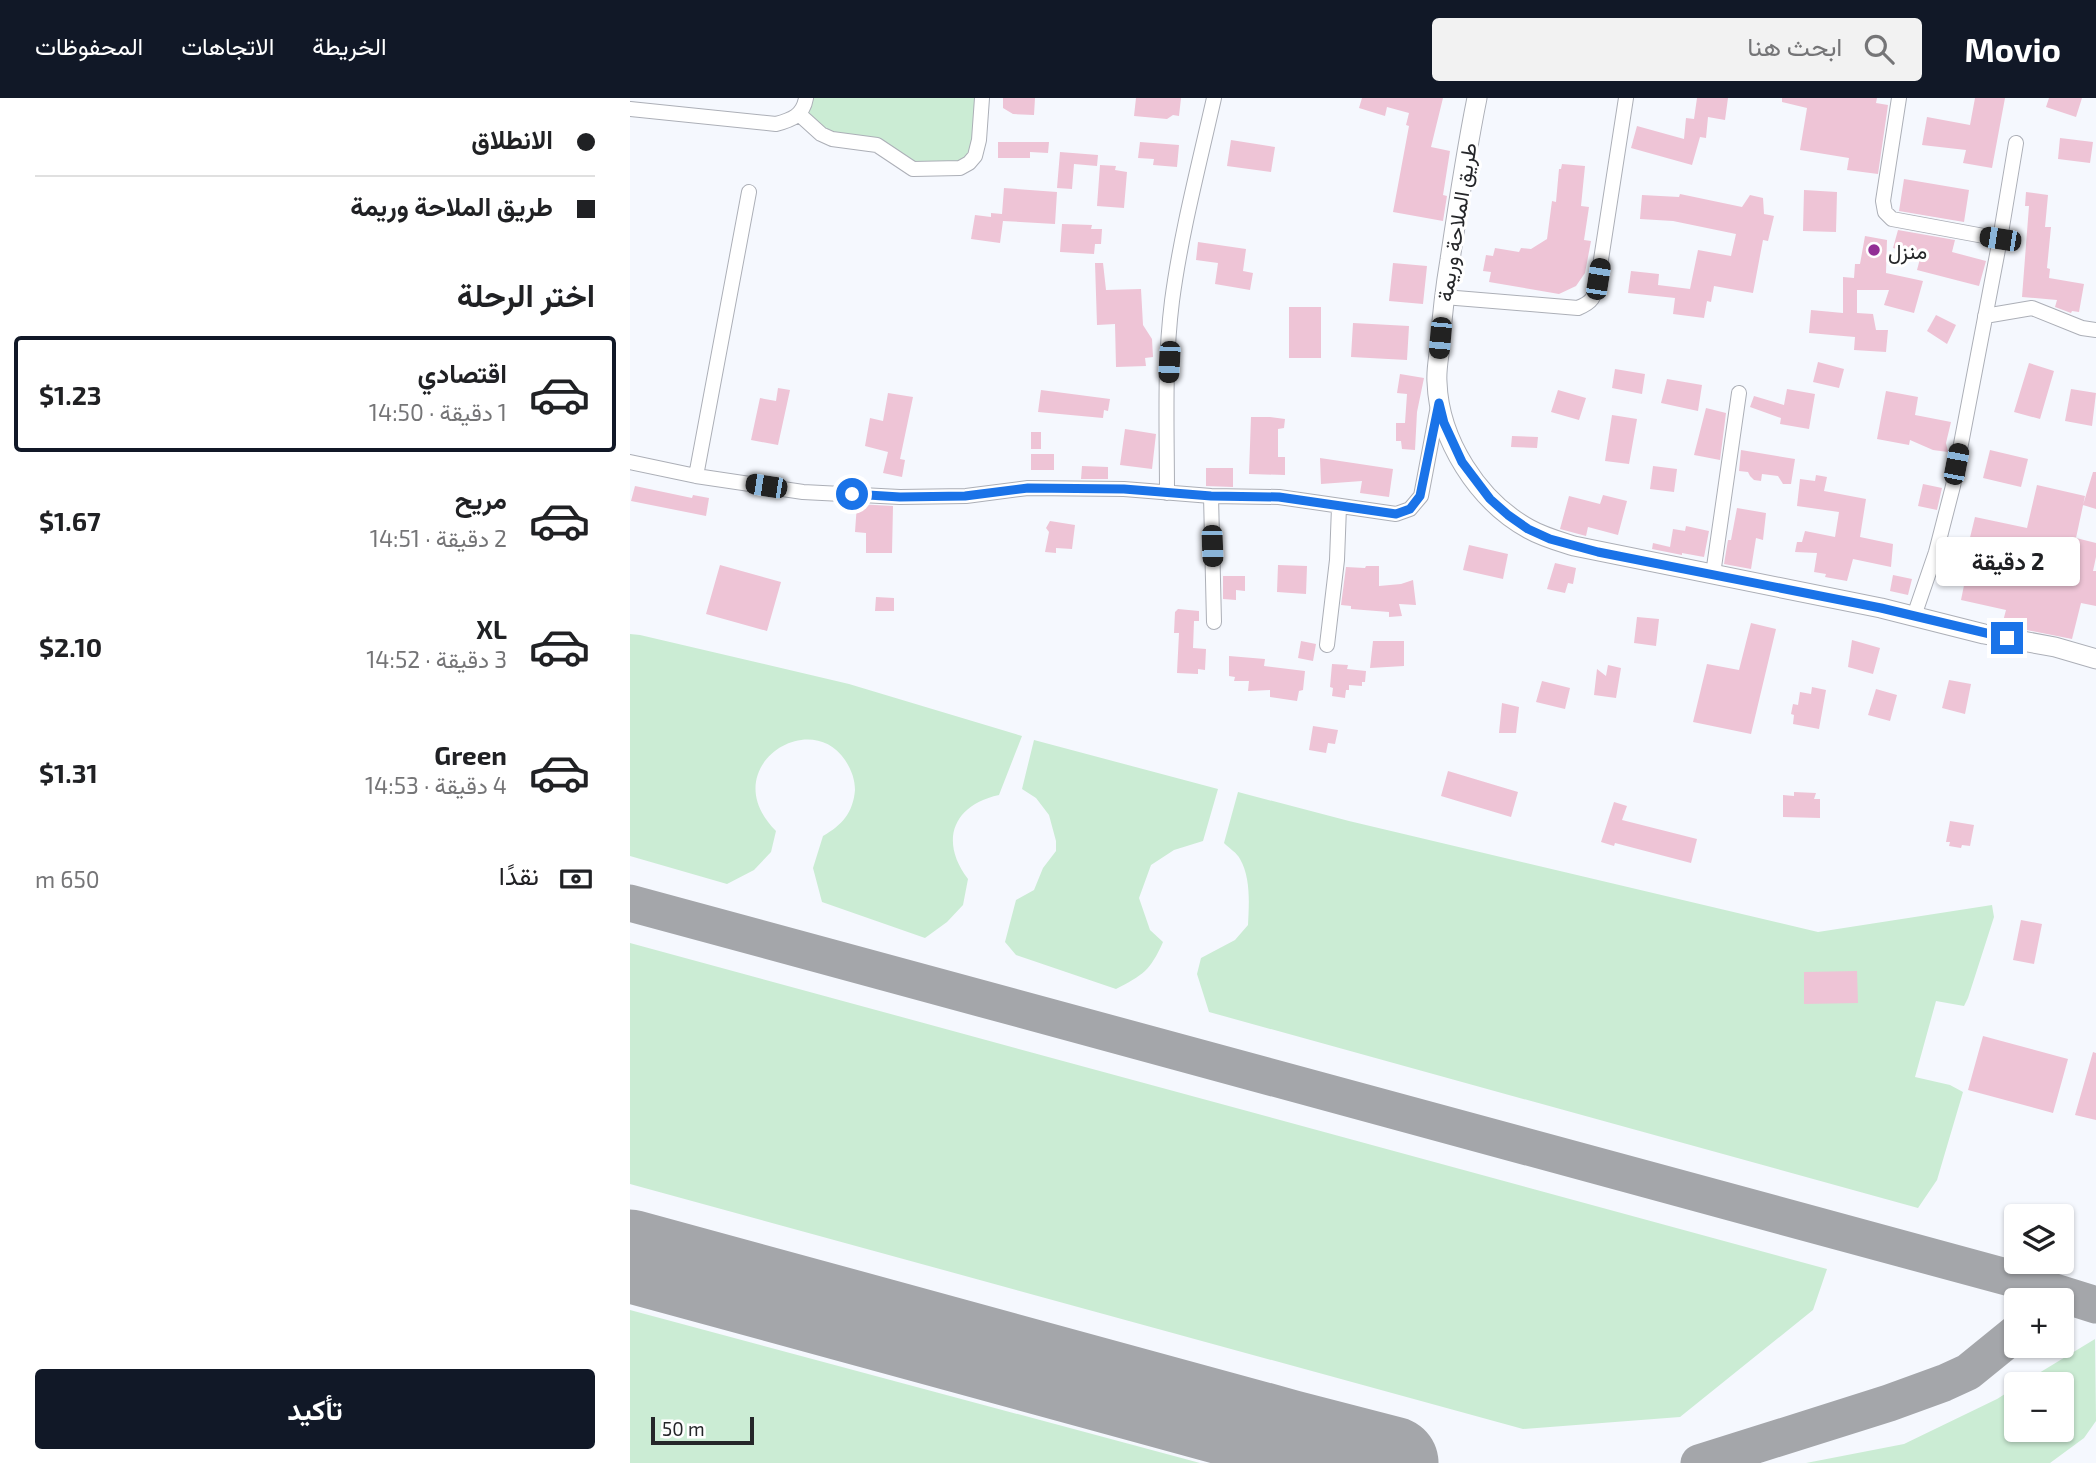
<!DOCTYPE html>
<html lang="ar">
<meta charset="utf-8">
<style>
:root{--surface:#fff;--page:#f2f2f2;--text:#202124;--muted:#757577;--line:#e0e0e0;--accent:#111827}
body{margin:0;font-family:"Exo 2",Vazirmatn,sans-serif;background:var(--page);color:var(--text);direction:rtl;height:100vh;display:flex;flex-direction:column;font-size:26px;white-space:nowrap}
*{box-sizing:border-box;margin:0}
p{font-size:23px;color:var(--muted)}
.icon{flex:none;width:38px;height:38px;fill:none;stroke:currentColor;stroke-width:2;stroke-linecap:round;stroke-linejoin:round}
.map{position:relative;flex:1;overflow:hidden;direction:ltr}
.details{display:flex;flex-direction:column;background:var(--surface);width:630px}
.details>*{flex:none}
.guide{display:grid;align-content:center;height:154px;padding:0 35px;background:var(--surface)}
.buttons{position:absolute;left:1374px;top:1106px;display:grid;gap:14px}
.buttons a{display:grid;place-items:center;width:70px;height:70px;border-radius:7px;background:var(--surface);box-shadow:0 2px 5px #0004;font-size:35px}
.scale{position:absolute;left:21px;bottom:18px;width:103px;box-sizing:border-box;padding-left:7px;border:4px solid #252629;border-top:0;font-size:19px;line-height:24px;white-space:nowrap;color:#252629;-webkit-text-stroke:5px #fff;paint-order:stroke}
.end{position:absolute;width:32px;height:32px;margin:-16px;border:9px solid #1a73e8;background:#fff;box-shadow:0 0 0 4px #fff}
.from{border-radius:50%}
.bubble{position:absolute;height:49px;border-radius:7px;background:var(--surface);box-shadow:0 2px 5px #0004;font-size:23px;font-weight:700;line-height:49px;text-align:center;direction:rtl}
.car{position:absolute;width:21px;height:42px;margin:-21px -10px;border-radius:9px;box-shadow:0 0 5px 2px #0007;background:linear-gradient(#222 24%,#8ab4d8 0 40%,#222 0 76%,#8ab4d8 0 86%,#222 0)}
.guide b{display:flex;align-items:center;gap:24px;height:66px;font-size:26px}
.guide b+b{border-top:2px solid var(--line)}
.guide i{width:18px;height:18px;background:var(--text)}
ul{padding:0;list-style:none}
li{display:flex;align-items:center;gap:21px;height:116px;margin:0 14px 10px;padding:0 21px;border:4px solid transparent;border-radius:7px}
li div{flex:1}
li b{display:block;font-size:26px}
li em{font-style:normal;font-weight:700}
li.current{border-color:var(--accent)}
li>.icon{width:63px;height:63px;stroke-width:1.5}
h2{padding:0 35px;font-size:32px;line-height:84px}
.pay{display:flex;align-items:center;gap:18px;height:77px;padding:0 35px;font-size:26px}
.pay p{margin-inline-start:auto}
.cta{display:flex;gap:14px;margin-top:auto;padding:14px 35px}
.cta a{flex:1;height:80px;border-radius:7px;background:var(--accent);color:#fff;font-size:28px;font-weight:700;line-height:80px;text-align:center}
header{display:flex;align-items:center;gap:42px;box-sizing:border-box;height:98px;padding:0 35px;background:var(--accent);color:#fff}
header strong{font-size:33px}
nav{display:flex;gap:38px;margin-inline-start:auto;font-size:24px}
.search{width:490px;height:63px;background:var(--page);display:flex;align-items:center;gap:18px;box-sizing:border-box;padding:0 24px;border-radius:7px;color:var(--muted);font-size:26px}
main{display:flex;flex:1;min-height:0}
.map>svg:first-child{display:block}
</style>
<header>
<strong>Movio</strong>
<div class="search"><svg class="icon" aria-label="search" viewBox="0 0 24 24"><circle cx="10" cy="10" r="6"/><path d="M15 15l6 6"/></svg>ابحث هنا</div>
<nav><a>الخريطة</a><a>الاتجاهات</a><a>المحفوظات</a></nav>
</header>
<main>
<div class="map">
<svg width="1466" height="1365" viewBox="0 0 1466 1365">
<rect width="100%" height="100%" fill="#f5f8fe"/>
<path fill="#cbecd4" d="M176 0H352L339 65 283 71 253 50 218 44 170 17Z
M0 536 10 537 219 586 392 638 369 697C323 707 309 743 338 781L333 807 317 824 295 840 192 804 183 770 193 738C212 727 223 715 225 692 225 681 221 671 215 662 179 608 84 671 146 733L141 754 124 772 97 786 0 758Z
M404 642 588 691 573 743 544 752 521 767 509 800 520 832 533 844C520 873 513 877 486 891L386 857 375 844 386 802 404 792 413 770 426 753V743L419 717 406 700 392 691Z
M608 694 719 723 1188 834 1362 807 1364 819 1338 900 1334 908 1306 903 1285 979 1320 987 1333 994 1307 1082 1288 1110 579 914 567 876 571 860 605 842 618 827C619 806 621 780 610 761 607 755 599 750 594 745Z
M0 845 1197 1171 1183 1212 1050 1319 893 1331 0 1086Z
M0 1212 570 1365H0Z
M1465 1241 1466 1323 1454 1340 1420 1365H1176L1274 1346 1367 1301 1386 1289V1332H1432V1286H1391Z"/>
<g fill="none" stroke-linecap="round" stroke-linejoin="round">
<path stroke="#a4a6aa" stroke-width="37" d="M0 805 1380 1180 1466 1207
M656 1365 658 1338
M1069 1365 1259 1305 1314 1285 1338 1274 1386 1235"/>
<path stroke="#a4a6aa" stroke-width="93" d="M0 1158 658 1338 762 1365"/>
</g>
<path fill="#eec4d6" d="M373 0H405L404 17 383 16 373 10Z
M506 0H551L549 18 543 17 537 21 504 18Z
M732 0H813L801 49 820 53 813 97 817 98 813 123 763 114 779 28 776 27 779 15 757 9 755 18 729 10Z
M1067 0H1098L1095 22 1078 19 1076 40 1070 39 1062 67 1001 50 1007 28 1054 41 1056 20 1064 21Z
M1152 0H1247L1246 5 1258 7 1248 76 1217 72 1219 60 1170 52 1177 10 1152 4Z
M1345 0H1375L1362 70 1333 65 1336 52 1292 47 1297 19 1340 27Z
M1419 0H1452L1446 19 1416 9Z
M1430 40 1463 44 1460 65 1428 61Z
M601 42 645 49 641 74 597 68Z
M368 44H419L418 55 400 54V60H368Z
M510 44 549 47 547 69 523 67 524 61 508 60Z
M430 54 468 57 467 68 444 66 442 91 427 90Z
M932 66 955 68 951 108 959 109 954 142 961 143 955 175 946 188 929 196 859 184 861 174 853 173 856 157 863 158 865 150 889 154 891 150 901 151 917 141 922 103 926 104 929 71H931Z
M470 67 486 68 485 72 497 74 494 110 467 108Z
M1274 81 1339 92 1334 124 1269 113Z
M374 90 427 94 425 126 373 123 370 145 341 141 345 117 361 119V115L372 116Z
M1174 92 1207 94 1206 134 1173 133Z
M1396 94 1418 97 1415 129H1421L1417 170 1420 171 1419 180 1454 186 1449 214 1442 213 1441 215 1425 209 1427 202 1392 199 1399 108H1395Z
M1050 96 1112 109 1120 97 1133 100 1134 116 1144 118 1138 143 1133 142 1123 195 1084 188 1081 204 1077 203 1074 220 1043 216 1045 200 998 195 1001 173 1029 176 1028 187 1060 191 1068 152 1101 158 1106 136 1043 123 1010 121 1012 97 1049 99Z
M432 126 462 127 461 131H472L471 146H465L464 156 430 154Z
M1268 132 1325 142 1322 154 1356 163 1349 188 1287 172 1291 157 1263 150Z
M1235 138 1257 142 1256 175 1293 183 1284 215 1254 207 1259 192H1227V215L1243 216 1246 232H1258L1256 254 1224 252 1225 239 1179 235 1181 212 1213 215V179L1224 180 1225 166H1230Z
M568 144 616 151 613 173 623 175 620 192 585 186 588 165 566 162Z
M465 165H473L476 192 511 191 513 227 522 241 523 259 515 260 516 268 486 269 485 226 467 227Z
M763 165 797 168 793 206 759 203Z
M659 209H691V260H659Z
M1306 217 1326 227 1317 246 1297 233Z
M723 225 779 228 777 262 721 259Z
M1188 264 1214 271 1209 290 1183 284Z
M1399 265 1424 273 1410 321 1384 314Z
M985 271 1015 276 1012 296 982 290Z
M770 276 794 280 787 314 785 352 772 351 771 343H766V325H775L777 296 767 295Z
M1037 281 1072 287 1068 313 1031 305Z
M148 290 160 292 148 347 121 342 130 300 146 303Z
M1157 291 1185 296 1179 331 1150 326 1151 320 1120 309 1124 298 1154 307Z
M1441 291 1466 295 1462 328 1435 323Z
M411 292 480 301 478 313 474 312 473 320 408 314Z
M928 292 956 300 949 322 921 314Z
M1256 293 1288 299 1285 317 1321 324 1316 345 1318 354 1303 352 1280 342 1279 347 1247 341Z
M258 295 283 299 270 361 275 362 272 379 253 375 258 354 235 348 240 320 253 323Z
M1076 310 1096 315 1090 362 1064 357Z
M982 317 1007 321 999 366 975 363Z
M621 319H640L655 321 654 330 648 331V359H655V377L619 376Z
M495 331 526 336 522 371 490 367Z
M401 334H411V351H401Z
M882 338 908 339 907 350 881 349Z
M1111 352 1165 361 1161 386H1153L1148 378 1132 376 1131 383 1124 382 1120 378 1118 374 1109 373Z
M1360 352 1398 361 1391 389 1353 380Z
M401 356H424V372H401Z
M690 360 763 371 759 399 730 395 732 383 691 386Z
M452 368 478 369V381H451Z
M1023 368 1047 371 1044 394 1020 391Z
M576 370H603V389L576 388Z
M1463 374H1466V411L1453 407Z
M1186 377 1197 379 1194 393 1236 401 1230 439 1263 446 1261 469 1223 461 1217 483 1195 479 1196 476 1184 474 1187 455 1165 454 1167 444H1172L1175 433 1205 439 1209 414 1167 408 1170 381 1185 383Z
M1293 386 1312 390 1307 412 1288 408Z
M1407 387 1455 398 1446 440 1466 445V459L1463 473H1466V508L1451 505 1442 541 1372 527 1376 512 1331 502 1341 453 1337 452 1345 419 1397 430Z
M5 388 62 400 63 397 79 400 76 418 1 403Z
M973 397 997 403 988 437 958 429 956 438 930 431 939 398 970 406Z
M227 406 263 408 262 455H236V435L225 434Z
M1107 410 1136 415 1133 442 1126 440 1121 471 1094 466 1098 442H1101Z
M420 423 445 427 442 451 426 450V455L415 454 419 434 416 430Z
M1056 428 1079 433 1074 459 1052 455V457L1022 451 1023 445 1040 449 1043 431 1055 433Z
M839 447 878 456 873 481 833 472Z
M925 465 946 470 943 486 938 485 935 495 917 491Z
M90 467 151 484 137 533 76 516Z
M648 467 677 468 676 496 647 494Z
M736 468H749V488L771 486 783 482 786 507 769 506 772 518 759 519V514L721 511V508L711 507 716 469 735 470Z
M1263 477 1282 481 1278 497 1260 493Z
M593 478H615V493L606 492V502L593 501Z
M246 499 264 500V513H245Z
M548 511 569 513V523H564L563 550 576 551 575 572 568 571V576L547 575 549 535H544L545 514Z
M1007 519 1029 521 1026 548 1004 545Z
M1121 525 1146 531 1121 636 1063 624 1077 566 1109 572Z
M1222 542 1250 550 1243 576 1218 569Z
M671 543 686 546 683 563 668 560Z
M743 543H774V568L740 570Z
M599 558 635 561 634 568 675 573 673 592 669 593 667 603 640 599V592L618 593 619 583H604L605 579 599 578Z
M702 566 718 567 717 571 736 573 735 584H732V588L719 587V592H716L715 600 702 598 703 590 700 589Z
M978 567 991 570 986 600 964 597 967 571 976 578Z
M1319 582 1341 586 1335 616 1312 610Z
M912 583 940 590 935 611 906 604Z
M1182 589 1196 592 1189 631 1163 626 1164 617 1161 616 1163 606 1168 607 1170 594 1181 596Z
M1246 591 1267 597 1260 623 1238 617Z
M872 605 889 609 886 635H869Z
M683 628 708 632 705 646 698 645 696 655 679 652Z
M818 673 888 694 881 719 811 698Z
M1164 694 1186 695 1184 701H1190V720L1153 719V697L1164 698Z
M984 704 997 708 992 722 1067 741 1061 765 985 745 984 748 971 744Z
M1320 723 1344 727 1340 748 1332 747 1331 750 1319 748 1320 744H1316Z
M1391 822 1412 826 1404 866 1383 862Z
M1227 873 1228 905 1174 906V874Z
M1353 938 1438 961 1423 1015 1338 992Z
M1463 954 1466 955V1022L1445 1017Z"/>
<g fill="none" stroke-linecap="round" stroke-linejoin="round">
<g stroke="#acafb7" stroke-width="16">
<path id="street" d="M1269 0 1253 103 1255 114 1262 121 1370 141
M0 11 146 26C161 22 173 18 176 0
M170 17 191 36 202 41 247 47 283 71 330 70 339 65 345 58 349 42 352 0
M814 199 948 210C965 203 964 198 968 181L996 0
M1355 218 1402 210 1452 230 1466 232
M0 364 66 378 173 394 270 399 336 398 398 390 494 391 581 398 649 399 766 416 780 411 791 398 808 308
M66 378 119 94
M537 395C537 332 534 266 542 203 551 135 569 67 584 0
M581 398 584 524
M1083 476 1109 295
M1284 518 1306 454 1323 388 1370 141 1386 45
M697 547 707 462 709 409"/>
</g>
<g stroke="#acafb7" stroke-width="21">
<path id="secondary" d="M847 0C836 54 828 108 820 162 815 191 812 219 810 247 809 259 806 272 807 284 809 342 848 403 899 431 913 439 928 443 944 448L1251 510 1354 536 1425 549 1466 561"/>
</g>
<use href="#street" stroke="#fff" stroke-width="14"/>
<use href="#secondary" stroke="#fff" stroke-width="19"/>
</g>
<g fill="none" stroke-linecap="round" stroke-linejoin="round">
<path stroke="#1a73e8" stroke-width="9" d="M222 396 270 399 335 398 398 390 494 391 581 398 649 399 766 416 780 411 790 398 809 305 814 325 832 364 860 401 878 417 898 431 920 441 968 454 1251 510 1377 540"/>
</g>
<circle fill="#922e95" stroke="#fff" stroke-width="2.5" cx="1244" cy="152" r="7"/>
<g text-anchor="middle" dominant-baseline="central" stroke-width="6" stroke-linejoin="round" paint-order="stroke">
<g font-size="21" fill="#252629" stroke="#fff">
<text transform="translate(826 124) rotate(-81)">طريق الملاحة وريمة</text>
</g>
<g font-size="21" fill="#252629" stroke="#fff" text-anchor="start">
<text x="1258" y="152">منزل</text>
</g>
</g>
</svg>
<div class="buttons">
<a><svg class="icon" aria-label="layers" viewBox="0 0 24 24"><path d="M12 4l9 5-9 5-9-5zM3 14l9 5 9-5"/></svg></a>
<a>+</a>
<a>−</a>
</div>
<div class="scale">50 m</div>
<i class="end from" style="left:222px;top:396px"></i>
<i class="end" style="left:1377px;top:540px"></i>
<div class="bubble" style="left:1306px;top:439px;width:144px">2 دقيقة</div>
<i class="car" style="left:1370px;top:141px;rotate:279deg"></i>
<i class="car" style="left:968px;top:181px;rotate:9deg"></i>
<i class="car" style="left:810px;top:240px;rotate:185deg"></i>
<i class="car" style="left:539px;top:264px;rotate:183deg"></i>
<i class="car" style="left:1326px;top:366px;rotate:11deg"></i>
<i class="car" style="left:136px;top:388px;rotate:279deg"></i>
<i class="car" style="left:582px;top:448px;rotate:178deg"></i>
</div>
<section class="details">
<div class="guide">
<b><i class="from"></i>الانطلاق</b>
<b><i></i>طريق الملاحة وريمة</b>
</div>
<h2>اختر الرحلة</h2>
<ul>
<li class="current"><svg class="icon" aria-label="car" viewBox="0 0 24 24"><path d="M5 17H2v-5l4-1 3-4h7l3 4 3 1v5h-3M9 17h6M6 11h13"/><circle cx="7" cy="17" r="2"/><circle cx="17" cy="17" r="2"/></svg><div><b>اقتصادي</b><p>1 دقيقة · 14:50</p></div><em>$1.23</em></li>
<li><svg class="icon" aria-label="car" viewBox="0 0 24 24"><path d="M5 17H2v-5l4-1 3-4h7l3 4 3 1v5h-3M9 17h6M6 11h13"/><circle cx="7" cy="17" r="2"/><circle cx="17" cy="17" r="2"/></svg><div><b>مريح</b><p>2 دقيقة · 14:51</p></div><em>$1.67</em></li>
<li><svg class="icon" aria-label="car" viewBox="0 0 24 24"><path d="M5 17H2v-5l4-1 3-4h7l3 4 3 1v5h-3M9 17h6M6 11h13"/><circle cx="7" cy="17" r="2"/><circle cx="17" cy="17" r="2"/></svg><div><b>XL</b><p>3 دقيقة · 14:52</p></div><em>$2.10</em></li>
<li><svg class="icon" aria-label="car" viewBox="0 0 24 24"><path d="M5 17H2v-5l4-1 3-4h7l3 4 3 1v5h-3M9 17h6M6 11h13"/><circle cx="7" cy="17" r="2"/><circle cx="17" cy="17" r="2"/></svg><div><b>Green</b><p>4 دقيقة · 14:53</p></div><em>$1.31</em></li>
</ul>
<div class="pay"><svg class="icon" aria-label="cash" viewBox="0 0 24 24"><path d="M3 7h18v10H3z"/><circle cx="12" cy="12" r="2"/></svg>نقدًا<p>650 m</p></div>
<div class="cta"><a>تأكيد</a></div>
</section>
</main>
